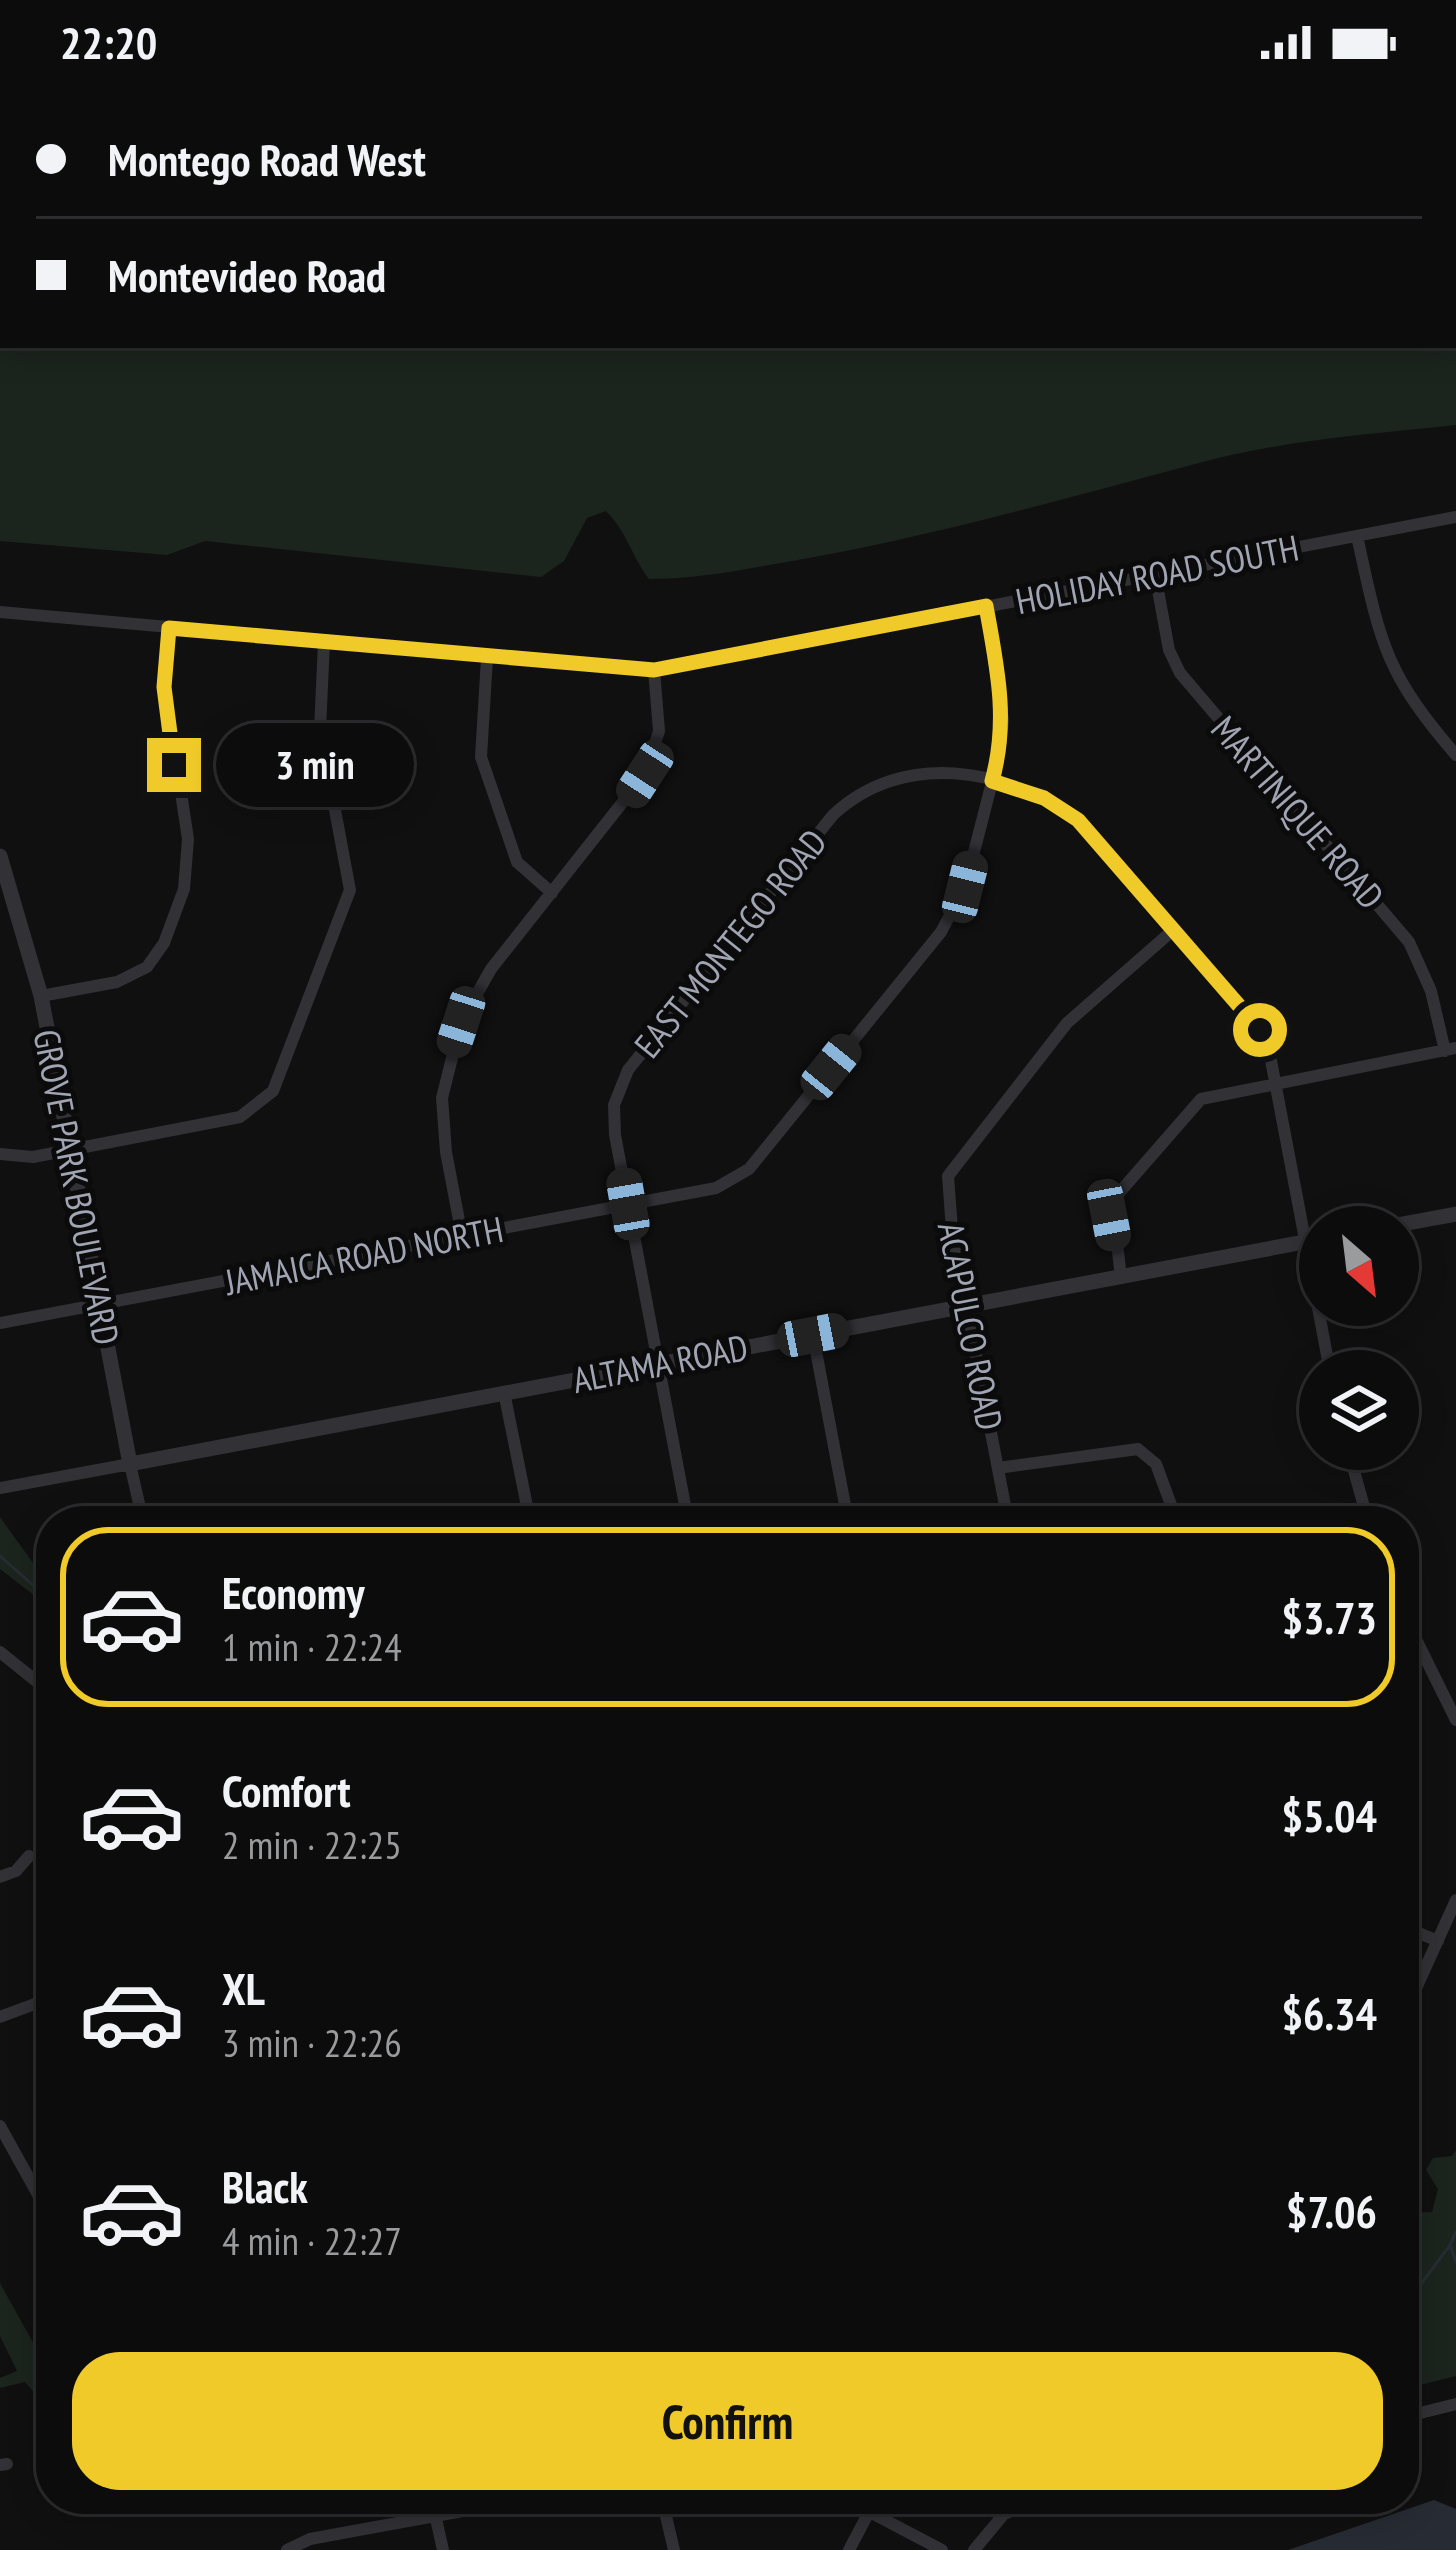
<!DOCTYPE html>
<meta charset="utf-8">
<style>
:root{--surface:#0c0c0d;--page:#151516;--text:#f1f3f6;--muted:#9a9b9d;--line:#2c2c2e;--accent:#f0ca29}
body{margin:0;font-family:"PT Sans Narrow",sans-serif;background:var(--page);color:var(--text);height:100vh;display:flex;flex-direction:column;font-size:45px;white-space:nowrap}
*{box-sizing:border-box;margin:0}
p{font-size:39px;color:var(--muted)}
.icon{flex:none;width:66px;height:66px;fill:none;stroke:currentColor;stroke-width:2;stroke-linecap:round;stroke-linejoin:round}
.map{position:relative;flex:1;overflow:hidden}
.sheet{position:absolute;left:36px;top:1422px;width:1383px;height:1008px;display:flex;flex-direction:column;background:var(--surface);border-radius:48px;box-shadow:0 6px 30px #0003,0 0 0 3px var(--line)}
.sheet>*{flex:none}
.top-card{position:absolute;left:0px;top:0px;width:1458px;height:264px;box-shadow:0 6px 30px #0003,0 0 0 3px var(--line);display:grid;align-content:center;height:264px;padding:0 36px;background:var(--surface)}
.needle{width:78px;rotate:152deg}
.tools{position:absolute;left:1299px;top:1122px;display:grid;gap:24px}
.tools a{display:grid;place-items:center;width:120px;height:120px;border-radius:50%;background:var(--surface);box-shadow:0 6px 30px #0003,0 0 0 3px var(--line);font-size:60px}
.end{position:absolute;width:54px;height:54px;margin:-27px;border:15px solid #f0ca29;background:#111;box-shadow:0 0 0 6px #111}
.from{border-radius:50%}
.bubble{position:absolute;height:84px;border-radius:42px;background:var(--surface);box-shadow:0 6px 30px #0003,0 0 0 3px var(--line);font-size:39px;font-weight:600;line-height:84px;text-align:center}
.car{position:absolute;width:36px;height:72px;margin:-36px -18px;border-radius:15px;box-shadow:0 0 9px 3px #0007;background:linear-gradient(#222 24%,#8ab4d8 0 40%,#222 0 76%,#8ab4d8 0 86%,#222 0)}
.top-card b{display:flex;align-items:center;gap:42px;height:114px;font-size:45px}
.top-card b+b{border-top:3px solid var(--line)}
.top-card i{width:30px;height:30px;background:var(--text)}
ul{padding:21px 0 0;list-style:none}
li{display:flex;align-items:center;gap:36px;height:180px;margin:0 24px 18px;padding:0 12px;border:6px solid transparent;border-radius:48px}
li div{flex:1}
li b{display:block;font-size:45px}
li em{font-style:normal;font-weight:600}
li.current{border-color:var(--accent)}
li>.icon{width:108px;height:108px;stroke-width:1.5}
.cta{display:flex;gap:24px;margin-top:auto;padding:24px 36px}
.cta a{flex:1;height:138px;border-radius:48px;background:var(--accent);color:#111;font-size:48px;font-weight:600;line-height:138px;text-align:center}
.status{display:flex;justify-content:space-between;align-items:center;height:84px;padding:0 60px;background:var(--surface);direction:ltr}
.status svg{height:33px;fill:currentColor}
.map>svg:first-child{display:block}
</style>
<div class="status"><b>22:20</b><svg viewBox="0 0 49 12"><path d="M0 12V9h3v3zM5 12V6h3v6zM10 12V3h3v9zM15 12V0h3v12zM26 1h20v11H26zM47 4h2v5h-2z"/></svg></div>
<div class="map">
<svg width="1456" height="2466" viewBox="0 0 1456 2466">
<rect width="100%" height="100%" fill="#101011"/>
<path fill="#1c241e" d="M1007 0H1456V341C1371 350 1286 356 1203 378 1069 413 939 451 803 475 751 484 701 495 649 495 632 473 626 446 606 427L587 434 564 477 541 493 205 457 167 471 0 457V134L3 261H301L306 267V261H1455V3H1003Z
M0 1433 51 1504 44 1519 0 1485Z
M1456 2066V2292L1416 2302 1404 2275V2129L1432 2128 1438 2105 1426 2086 1433 2074 1452 2072Z
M0 2199 51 2291V2328L25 2298 0 2304V2294L17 2287 0 2252Z"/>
<path fill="#272c34" d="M1434 2416 1456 2425V2466H1288Z"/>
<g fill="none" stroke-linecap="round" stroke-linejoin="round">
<path stroke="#272c34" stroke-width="3" d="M0 1472 51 1517
M1456 2148 1450 2161 1456 2178
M1404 2223 1450 2161"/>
<path stroke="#313136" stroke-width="12" d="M1357 452C1380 557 1384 588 1456 671
M1155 490 1169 566 1180 589 1409 858 1431 907 1445 967
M0 528 654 586 1456 433
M487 574 481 673 517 778 552 809
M41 912 117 898 147 883 164 859 184 805 188 755 165 603 169 544
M0 1070 33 1073 240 1033 273 1007 350 806 320 646 324 558
M462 1152 446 1068 442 1014 461 938 491 885 645 690 659 647 654 586
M1121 1193 1112 1117 1201 1015 1456 964
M0 1239 716 1104 749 1085 941 848 965 803 1000 667 1003 636 986 522
M813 1251 848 1437
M504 1308 530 1437
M1348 1365 1368 1437
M998 1384 1138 1365 1156 1380 1177 1437
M0 1404 130 1380 143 1437
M688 1437 615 1051 614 1021 628 986 833 731C902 666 1007 683 1078 737L1260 946 1269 966 1330 1287
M1008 1437 952 1146 948 1092 1067 939 1172 847
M1404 1531 1456 1636
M0 1568 51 1609
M0 1793 16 1787 29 1772
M1404 1843 1438 1857
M1404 1931 1456 1816
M0 1933 51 1914
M0 2042 51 2134
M32 2099 51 2093
M1404 2333 1456 2320
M0 2381 7 2380
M662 2415 674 2466
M845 2415 942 2466
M435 2430 443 2466
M287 2466 310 2455 528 2415
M849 2466 869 2428
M974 2466 1004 2430 1043 2415"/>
<path stroke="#313136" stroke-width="15" d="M0 772 41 912 130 1380 1320 1155
M1386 1143 1456 1130"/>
</g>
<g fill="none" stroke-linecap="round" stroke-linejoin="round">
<path stroke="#f0ca29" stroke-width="15" d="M174 681 164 603 169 544 654 586 986 522C997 583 1009 636 992 697L1044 714 1078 736 1260 946"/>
</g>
<g text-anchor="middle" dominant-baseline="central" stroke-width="10" stroke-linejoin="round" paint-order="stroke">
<g font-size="36" fill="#a1a4b2" stroke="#0b0b0c">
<text transform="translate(1157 490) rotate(-11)">HOLIDAY ROAD SOUTH</text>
<text transform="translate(1298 728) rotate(49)">MARTINIQUE ROAD</text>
<text transform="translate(730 859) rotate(-51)">EAST MONTEGO ROAD</text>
<text transform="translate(77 1103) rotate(79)">GROVE PARK BOULEVARD</text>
<text transform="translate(364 1171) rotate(-11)">JAMAICA ROAD NORTH</text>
<text transform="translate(971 1242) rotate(79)">ACAPULCO ROAD</text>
<text transform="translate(660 1279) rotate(-11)">ALTAMA ROAD</text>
</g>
</g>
</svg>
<div class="tools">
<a><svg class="needle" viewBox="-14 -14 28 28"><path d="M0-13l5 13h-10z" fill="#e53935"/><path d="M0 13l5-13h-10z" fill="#9a9b9d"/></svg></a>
<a><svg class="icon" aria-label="layers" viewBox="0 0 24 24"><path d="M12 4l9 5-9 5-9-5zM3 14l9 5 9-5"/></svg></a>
</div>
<i class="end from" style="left:1260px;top:946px"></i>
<i class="end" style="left:174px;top:681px"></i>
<div class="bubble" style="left:216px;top:639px;width:198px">3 min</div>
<i class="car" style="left:645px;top:690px;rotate:213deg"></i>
<i class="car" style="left:965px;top:803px;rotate:14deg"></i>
<i class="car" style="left:461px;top:938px;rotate:198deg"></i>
<i class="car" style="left:831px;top:983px;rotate:39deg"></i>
<i class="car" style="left:628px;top:1120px;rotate:350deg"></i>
<i class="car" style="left:1109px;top:1131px;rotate:169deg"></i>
<i class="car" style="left:813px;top:1251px;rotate:79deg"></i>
<div class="top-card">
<b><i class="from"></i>Montego Road West</b>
<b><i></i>Montevideo Road</b>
</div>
<section class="sheet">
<ul>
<li class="current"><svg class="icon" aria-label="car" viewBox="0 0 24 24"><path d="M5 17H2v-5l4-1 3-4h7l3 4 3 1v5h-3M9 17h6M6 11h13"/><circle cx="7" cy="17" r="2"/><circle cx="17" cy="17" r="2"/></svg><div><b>Economy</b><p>1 min · 22:24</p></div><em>$3.73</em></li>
<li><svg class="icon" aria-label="car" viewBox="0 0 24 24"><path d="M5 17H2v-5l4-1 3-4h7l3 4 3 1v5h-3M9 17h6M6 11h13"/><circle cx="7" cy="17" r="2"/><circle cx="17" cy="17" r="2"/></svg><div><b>Comfort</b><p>2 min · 22:25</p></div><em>$5.04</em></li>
<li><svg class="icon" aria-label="car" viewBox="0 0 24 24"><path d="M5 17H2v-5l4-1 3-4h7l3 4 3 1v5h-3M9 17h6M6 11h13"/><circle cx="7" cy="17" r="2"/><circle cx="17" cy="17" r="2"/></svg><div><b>XL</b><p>3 min · 22:26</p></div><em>$6.34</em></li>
<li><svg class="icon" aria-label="car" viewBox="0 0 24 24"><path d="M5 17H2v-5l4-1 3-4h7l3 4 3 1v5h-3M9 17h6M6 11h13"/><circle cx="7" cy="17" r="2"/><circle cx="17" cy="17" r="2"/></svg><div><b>Black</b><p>4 min · 22:27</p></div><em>$7.06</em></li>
</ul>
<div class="cta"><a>Confirm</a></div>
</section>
</div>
